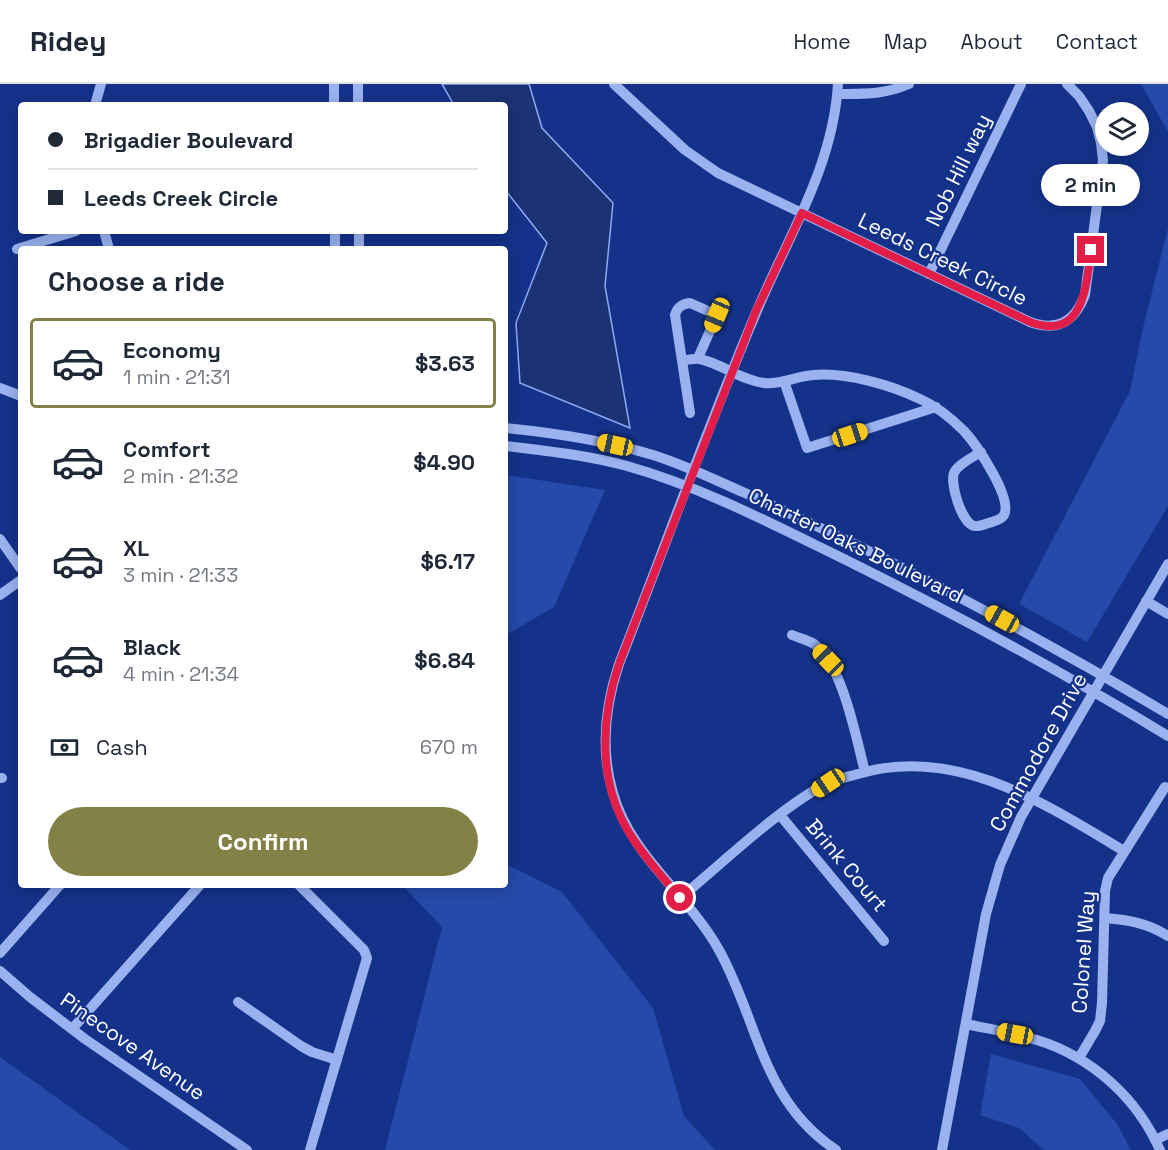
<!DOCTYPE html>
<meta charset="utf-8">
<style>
:root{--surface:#fff;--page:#f6f6f7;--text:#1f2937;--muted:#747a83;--line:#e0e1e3;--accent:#848146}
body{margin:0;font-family:"Space Grotesk",sans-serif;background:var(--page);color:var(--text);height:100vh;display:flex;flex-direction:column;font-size:22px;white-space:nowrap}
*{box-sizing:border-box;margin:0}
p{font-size:20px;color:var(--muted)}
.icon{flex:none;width:33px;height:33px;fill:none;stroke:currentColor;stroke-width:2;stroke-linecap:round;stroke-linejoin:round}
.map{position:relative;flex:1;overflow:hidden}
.details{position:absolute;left:18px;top:162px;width:490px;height:642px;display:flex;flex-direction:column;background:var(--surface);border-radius:6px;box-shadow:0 3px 15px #0003}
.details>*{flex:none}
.hud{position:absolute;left:18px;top:18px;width:490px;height:132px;border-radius:6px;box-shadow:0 3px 15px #0003;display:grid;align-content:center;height:132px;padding:0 30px;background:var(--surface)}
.fabs{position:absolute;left:1095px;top:18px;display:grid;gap:12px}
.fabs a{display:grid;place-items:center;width:54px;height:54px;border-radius:50%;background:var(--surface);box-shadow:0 3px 15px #0003;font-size:30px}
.end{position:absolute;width:27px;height:27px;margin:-14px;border:8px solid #e11d48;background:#fff;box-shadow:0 0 0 3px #fff}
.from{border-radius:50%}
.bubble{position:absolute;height:42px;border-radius:21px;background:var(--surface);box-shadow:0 3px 15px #0003;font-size:20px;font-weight:600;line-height:42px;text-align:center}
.car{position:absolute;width:18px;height:36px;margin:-18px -9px;border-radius:8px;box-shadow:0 0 4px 2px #0007;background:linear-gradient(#f5c518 24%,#345 0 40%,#f5c518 0 76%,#345 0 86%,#f5c518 0)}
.hud b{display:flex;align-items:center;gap:21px;height:57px;font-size:22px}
.hud b+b{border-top:2px solid var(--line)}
.hud i{width:15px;height:15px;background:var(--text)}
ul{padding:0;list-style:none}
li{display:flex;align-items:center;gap:18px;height:90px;margin:0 12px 9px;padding:0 18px;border:3px solid transparent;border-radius:6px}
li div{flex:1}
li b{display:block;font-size:22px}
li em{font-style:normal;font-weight:600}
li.active{border-color:var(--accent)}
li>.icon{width:54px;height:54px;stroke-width:1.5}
h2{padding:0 30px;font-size:27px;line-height:72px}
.pay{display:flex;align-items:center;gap:15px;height:66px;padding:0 30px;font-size:22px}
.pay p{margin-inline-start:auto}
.button{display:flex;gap:12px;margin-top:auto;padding:12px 30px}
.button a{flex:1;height:69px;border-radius:36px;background:var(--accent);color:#fff;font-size:24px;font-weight:600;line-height:69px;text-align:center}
header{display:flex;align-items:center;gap:36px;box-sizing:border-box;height:84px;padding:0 30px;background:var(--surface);border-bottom:2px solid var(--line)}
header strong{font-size:28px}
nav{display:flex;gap:33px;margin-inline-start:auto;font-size:21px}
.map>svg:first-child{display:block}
</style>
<header>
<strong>Ridey</strong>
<nav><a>Home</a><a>Map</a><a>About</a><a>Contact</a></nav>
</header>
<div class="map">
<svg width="1168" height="1066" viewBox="0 0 1168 1066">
<rect width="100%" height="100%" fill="#14328a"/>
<path fill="#254aa9" d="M1141 0H1168V53V48Z
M1168 144V422L1087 558 1019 520 1130 307 1142 248Z
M506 391 605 406 554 523 506 551Z
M506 774 508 781 562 808 653 924 684 1032 715 1066H385L442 843 402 801H506Z
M991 970 1080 995 1117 1040 1131 1066H1044L1019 1044 980 1031Z
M0 973 130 1066H0Z"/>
<path fill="#1b3274" stroke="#8caaf3" stroke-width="1.5" d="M442 0H529L542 44 613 119 605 202 630 344 520 299 516 239 547 159 506 107V21H454Z"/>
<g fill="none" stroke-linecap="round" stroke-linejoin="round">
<path stroke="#9ab2f0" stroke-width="10" d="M334 0V21
M358 0V21
M614 0 685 66 718 89 1030 238C1058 248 1075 237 1085 211L1103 76 1101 59 1097 43 1089 27 1079 12 1067 0
M838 10C865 10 883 11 909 0
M95 21 101 0
M104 147 109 165
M335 147V165
M359 147V165
M17 165 76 147
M929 190 1021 0
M682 277C687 276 694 274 700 275 722 280 741 296 764 299 780 301 797 292 813 291 846 288 891 301 920 315 936 322 951 334 964 347 976 360 1013 414 1004 431 1001 436 997 436 992 438 987 439 980 443 975 442 962 441 948 396 955 387 960 379 973 373 981 368
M784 297 807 364 936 323
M0 304 21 312
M690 329 675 231C677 224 681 220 690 219L717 231 698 274
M506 344C556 349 604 356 653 371 685 381 715 396 745 409 791 430 836 451 881 473 979 522 1074 574 1168 630
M506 362C546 367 587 371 627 382 702 403 774 441 844 475 955 530 1063 588 1168 652
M0 455 21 485
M0 511 21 496
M1146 517 1168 530
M792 551C799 554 808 556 814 560 843 581 856 654 865 688
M0 694H2
M780 731 884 857
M299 801 364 866 367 874 310 1066
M680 814C725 777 777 726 827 699 836 695 848 693 858 690 955 661 1044 719 1124 767
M1105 834C1129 836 1147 839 1168 852
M0 869 60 801
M0 887 30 913 85 955 247 1066
M238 918 301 962 312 968 337 976
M966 940C989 945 1014 949 1037 956 1092 973 1137 1014 1160 1066
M73 944 200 801
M1079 974 1095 947 1100 937 1102 919 1105 807 1108 794 1165 703
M1155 1056 1168 1050
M836 1066C761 1016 759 938 719 866 688 810 631 773 613 709 600 665 605 622 619 580 665 463 707 344 756 229 787 154 833 84 838 0
M942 1066 986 830 1000 781 1021 733 1168 480"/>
</g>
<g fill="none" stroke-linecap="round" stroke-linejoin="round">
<path stroke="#e11d48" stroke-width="8" d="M680 814C662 792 641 770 627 745 598 695 601 633 619 580L756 227 802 129 1030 238C1084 258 1086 202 1091 166"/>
</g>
<g text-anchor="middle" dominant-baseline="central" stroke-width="4.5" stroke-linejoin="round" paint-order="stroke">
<g font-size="21" fill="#fff" stroke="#14328a">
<text transform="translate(958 86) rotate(-64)">Nob Hill way</text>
<text transform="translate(943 175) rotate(26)">Leeds Creek Circle</text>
<text transform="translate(856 461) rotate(26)">Charter Oaks Boulevard</text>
<text transform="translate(1038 668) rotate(-61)">Commodore Drive</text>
<text transform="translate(847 781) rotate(50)">Brink Court</text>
<text transform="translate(1083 868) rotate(-86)">Colonel Way</text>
<text transform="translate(133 962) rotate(35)">Pinecove Avenue</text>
</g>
</g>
</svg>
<div class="fabs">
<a><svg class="icon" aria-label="layers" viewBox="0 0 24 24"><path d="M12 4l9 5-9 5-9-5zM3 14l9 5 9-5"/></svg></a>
</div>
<i class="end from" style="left:680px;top:814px"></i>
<i class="end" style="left:1091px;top:166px"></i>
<div class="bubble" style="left:1041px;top:80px;width:99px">2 min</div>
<i class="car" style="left:717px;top:231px;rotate:203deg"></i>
<i class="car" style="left:850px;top:351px;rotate:72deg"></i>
<i class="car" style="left:615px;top:361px;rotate:282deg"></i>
<i class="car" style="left:1002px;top:535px;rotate:299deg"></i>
<i class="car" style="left:828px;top:576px;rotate:316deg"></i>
<i class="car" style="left:828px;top:699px;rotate:236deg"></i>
<i class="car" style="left:1015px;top:950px;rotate:281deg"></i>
<div class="hud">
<b><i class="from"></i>Brigadier Boulevard</b>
<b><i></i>Leeds Creek Circle</b>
</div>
<section class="details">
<h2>Choose a ride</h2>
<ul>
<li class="active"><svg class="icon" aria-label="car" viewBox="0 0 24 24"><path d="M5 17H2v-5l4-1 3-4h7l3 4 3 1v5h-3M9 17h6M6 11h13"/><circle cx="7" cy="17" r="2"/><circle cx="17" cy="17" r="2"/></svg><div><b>Economy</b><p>1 min · 21:31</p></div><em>$3.63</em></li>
<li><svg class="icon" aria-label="car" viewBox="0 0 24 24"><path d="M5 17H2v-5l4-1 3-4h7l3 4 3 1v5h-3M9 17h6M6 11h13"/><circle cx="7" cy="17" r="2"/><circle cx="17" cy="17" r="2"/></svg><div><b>Comfort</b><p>2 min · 21:32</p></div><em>$4.90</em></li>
<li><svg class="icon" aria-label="car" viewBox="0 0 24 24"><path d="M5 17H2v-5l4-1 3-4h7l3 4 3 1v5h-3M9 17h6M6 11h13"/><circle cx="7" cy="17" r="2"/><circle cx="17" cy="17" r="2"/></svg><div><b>XL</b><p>3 min · 21:33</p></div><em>$6.17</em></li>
<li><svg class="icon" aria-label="car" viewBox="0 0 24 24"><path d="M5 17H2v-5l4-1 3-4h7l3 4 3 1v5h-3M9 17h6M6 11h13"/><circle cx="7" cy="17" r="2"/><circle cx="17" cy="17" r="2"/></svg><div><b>Black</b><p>4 min · 21:34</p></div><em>$6.84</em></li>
</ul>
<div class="pay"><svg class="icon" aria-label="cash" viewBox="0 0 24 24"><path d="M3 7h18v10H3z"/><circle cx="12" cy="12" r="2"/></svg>Cash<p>670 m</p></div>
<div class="button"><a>Confirm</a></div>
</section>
</div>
